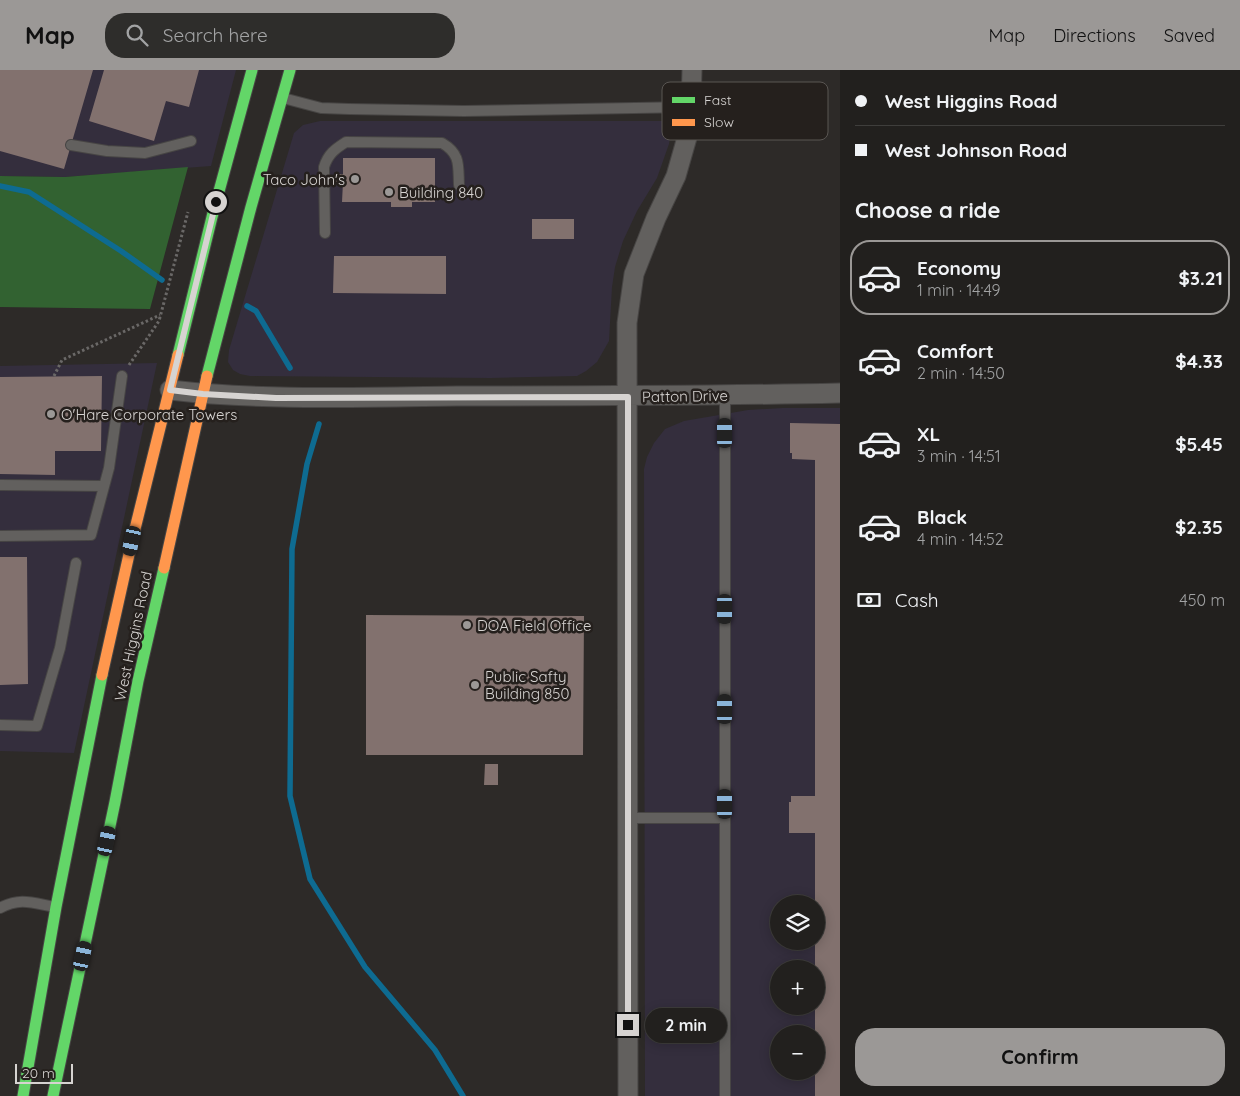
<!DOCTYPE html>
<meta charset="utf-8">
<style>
:root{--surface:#22201e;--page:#2e2d2b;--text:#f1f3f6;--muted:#a2a3a4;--line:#3f3e3c;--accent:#9b9896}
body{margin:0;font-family:Quicksand,sans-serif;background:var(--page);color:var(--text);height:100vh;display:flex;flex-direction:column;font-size:19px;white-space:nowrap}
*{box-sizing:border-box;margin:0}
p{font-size:16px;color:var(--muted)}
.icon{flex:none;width:28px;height:28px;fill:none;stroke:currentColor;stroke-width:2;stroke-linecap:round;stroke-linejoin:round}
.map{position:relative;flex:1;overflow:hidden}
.sheet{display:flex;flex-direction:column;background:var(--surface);width:400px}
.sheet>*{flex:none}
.hud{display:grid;align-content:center;height:110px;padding:0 15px;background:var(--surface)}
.fabs{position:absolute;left:770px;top:825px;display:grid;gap:10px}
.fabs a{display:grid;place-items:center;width:55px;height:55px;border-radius:50%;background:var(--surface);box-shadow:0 2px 12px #0003,0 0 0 1px var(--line);font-size:25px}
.scale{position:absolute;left:15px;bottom:12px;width:58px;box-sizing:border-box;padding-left:5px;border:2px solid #d6d3d1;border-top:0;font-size:14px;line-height:18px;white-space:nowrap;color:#d6d3d1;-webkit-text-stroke:4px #25201d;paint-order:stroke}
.end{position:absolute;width:22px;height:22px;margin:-11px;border:6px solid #d6d3d1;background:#111;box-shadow:0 0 0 2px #111}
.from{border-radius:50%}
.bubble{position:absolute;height:35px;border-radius:18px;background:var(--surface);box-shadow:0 2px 12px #0003,0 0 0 1px var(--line);font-size:16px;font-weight:700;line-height:35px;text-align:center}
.car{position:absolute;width:15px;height:30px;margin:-15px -8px;border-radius:6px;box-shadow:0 0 4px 1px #0007;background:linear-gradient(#222 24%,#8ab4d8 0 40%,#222 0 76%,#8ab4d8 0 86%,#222 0)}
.hud b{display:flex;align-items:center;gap:18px;height:48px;font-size:19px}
.hud b+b{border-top:1px solid var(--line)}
.hud i{width:12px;height:12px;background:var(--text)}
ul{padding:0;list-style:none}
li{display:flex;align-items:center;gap:15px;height:75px;margin:0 10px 8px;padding:0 5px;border:2px solid transparent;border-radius:20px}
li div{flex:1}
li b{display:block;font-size:19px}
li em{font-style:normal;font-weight:700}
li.active{border-color:var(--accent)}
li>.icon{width:45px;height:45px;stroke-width:1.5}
h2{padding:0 15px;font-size:22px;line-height:60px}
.pay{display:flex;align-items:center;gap:12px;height:55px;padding:0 15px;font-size:19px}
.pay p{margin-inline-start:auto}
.primary-button{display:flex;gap:10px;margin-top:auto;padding:10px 15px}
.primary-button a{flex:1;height:58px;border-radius:20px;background:var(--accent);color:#111;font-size:20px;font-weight:700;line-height:58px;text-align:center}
header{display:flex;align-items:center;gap:30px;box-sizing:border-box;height:70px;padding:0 25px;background:var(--accent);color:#111}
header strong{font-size:24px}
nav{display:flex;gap:28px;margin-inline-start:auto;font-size:18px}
.search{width:350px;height:45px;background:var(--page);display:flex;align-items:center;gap:12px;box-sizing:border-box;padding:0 18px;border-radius:20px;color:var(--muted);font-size:19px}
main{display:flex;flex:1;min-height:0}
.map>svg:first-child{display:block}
</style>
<header>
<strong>Map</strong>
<div class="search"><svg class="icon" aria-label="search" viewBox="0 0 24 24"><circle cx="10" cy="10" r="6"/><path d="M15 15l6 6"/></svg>Search here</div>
<nav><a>Map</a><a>Directions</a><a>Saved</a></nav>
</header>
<main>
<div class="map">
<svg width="840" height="1026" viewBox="0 0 840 1026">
<rect width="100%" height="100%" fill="#2d2a28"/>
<path fill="#342e3d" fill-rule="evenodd" d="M0 0H236L211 96 65 107 0 106Z
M320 51H672L669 74 657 108 637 141 623 171 615 197 612 217 609 271 597 292 586 301 577 306 491 308 250 306 240 304 233 300 228 292 229 280 294 63 303 55Z
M157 293 74 683 0 681V296Z
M783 338H840V1026H645L644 399 647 387 654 373 665 359 684 351 748 340ZM779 834H816V871H779ZM779 899H816V936H779ZM779 964H816V1001H779Z"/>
<path fill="#326231" d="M188 97 150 239 0 237V106L65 107Z"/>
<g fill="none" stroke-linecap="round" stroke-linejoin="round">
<path stroke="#0e6b91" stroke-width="5.5" d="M0 116 29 122 121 181 162 210
M247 236 256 241 290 298
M319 354 307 394 292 479 290 726 310 809 365 897 435 980 463 1026"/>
</g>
<path fill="#82716e" d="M0 0H93L64 99 0 81Z
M104 0H199L189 37 166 31 154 71 89 51Z
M343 88H435V132H412V137H391V132H342L343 112H336L337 104H343Z
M532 149H574V169H532Z
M334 186H446V224L333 223Z
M102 306 101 381H55V405L0 404V307Z
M790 353 840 354V1026H815V763H789V732H791V726H815V390L792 389V383H790Z
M0 487H27L28 614 0 615Z
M366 545 584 546 583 685H366Z
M485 694H498V715H484Z"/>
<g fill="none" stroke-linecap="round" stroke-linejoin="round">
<g stroke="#474544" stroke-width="12">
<path id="lane" d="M283 28 321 38 349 39 464 41 691 37
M71 75 107 81 145 83 191 71
M325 163 324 97C328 84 335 79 346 72L442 73C461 84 458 96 459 115
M725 325V1026
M0 415 104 416
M0 466 91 465 109 398 122 306
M0 655 37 656 60 578 76 493
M628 748H725
M0 838C20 827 33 833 55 837"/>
</g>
<g stroke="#474544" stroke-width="21">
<path id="street" d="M170 320C265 331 361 327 457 326 585 326 712 326 840 323
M628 1026 627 253 634 204 656 148 676 106 688 64 691 37 692 0"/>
</g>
<g stroke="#474544" stroke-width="13">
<path id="fast" d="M178 285 212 147 252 0
M207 306 251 137 290 0
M23 1026 56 837 102 605
M53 1026 115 732 138 611 164 498"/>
</g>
<g stroke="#474544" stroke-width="13">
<path id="slow" d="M164 498 207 306
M102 605 132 471 178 285"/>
</g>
<path stroke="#6a6867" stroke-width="3" stroke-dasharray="2.5 2.5" stroke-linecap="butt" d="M129 295 159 251 188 142
M54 306 62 290 160 245"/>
<use href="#lane" stroke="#62605e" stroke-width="10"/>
<use href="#street" stroke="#62605e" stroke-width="19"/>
<use href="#fast" stroke="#63d668" stroke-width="11"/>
<use href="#slow" stroke="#ff974d" stroke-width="11"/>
</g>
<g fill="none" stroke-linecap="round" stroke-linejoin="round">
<path stroke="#d6d3d1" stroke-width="6" d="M216 132 170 320 203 324 276 328 628 327V955"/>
</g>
<g fill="#9b9896" stroke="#25201d" stroke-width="2">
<circle cx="355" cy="109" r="5"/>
<circle cx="389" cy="122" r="5"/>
<circle cx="51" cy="344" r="5"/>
<circle cx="467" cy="555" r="5"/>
<circle cx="475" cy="615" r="5"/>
</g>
<g text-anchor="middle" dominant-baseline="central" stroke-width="5" stroke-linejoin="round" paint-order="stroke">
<g font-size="15" fill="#d6d3d1" stroke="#25201d" text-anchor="start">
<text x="345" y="109" text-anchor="end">Taco John's</text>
<text x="399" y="122">Building 840</text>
<text x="61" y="344">O'Hare Corporate Towers</text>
<text x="477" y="555">DOA Field Office</text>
<text x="485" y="606">Public Safty<tspan x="485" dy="17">Building 850</tspan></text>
</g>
<g font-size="15" fill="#d6d3d1" stroke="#25201d">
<text transform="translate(685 326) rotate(-1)">Patton Drive</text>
<text transform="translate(133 566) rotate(-78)">West Higgins Road</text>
</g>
</g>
<rect x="662" y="12" width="166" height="58" rx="8" fill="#25201d" stroke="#5a5653" stroke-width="1"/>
<rect x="672" y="27" width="23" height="6" fill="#63d668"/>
<rect x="672" y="49" width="23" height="7" fill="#ff974d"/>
<g font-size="14" fill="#d6d3d1">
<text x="704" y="35">Fast</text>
<text x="704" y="57">Slow</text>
</g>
</svg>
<div class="fabs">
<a><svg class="icon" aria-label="layers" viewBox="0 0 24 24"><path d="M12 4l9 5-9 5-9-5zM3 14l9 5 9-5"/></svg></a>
<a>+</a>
<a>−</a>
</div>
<div class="scale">20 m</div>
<i class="end from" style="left:216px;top:132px"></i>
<i class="end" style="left:628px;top:955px"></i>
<div class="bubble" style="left:645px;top:938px;width:82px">2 min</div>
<i class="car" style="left:725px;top:363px;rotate:0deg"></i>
<i class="car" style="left:132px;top:471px;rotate:192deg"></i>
<i class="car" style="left:725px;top:539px;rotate:180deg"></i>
<i class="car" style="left:725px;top:639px;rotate:0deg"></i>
<i class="car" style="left:725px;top:734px;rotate:0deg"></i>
<i class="car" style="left:107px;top:771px;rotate:12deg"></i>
<i class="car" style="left:83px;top:886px;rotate:12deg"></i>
</div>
<section class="sheet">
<div class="hud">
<b><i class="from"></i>West Higgins Road</b>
<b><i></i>West Johnson Road</b>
</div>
<h2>Choose a ride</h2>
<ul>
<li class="active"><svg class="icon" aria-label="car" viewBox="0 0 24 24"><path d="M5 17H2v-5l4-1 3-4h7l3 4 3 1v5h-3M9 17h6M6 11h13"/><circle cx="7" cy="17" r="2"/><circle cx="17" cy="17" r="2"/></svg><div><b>Economy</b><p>1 min · 14:49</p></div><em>$3.21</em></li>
<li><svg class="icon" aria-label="car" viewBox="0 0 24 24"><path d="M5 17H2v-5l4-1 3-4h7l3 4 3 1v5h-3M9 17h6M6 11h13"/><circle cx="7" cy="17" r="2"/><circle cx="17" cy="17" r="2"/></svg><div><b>Comfort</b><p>2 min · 14:50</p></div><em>$4.33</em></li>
<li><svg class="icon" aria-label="car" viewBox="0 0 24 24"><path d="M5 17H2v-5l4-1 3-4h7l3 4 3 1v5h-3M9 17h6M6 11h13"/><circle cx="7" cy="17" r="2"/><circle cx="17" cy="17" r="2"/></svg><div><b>XL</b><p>3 min · 14:51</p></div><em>$5.45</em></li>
<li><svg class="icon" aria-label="car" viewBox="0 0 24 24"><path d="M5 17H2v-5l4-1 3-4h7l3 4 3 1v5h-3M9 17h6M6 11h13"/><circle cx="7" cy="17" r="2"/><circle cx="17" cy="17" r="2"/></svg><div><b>Black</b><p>4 min · 14:52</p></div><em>$2.35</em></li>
</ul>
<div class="pay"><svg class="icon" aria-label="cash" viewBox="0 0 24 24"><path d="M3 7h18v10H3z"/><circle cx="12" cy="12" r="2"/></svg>Cash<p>450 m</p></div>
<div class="primary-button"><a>Confirm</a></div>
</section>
</main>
